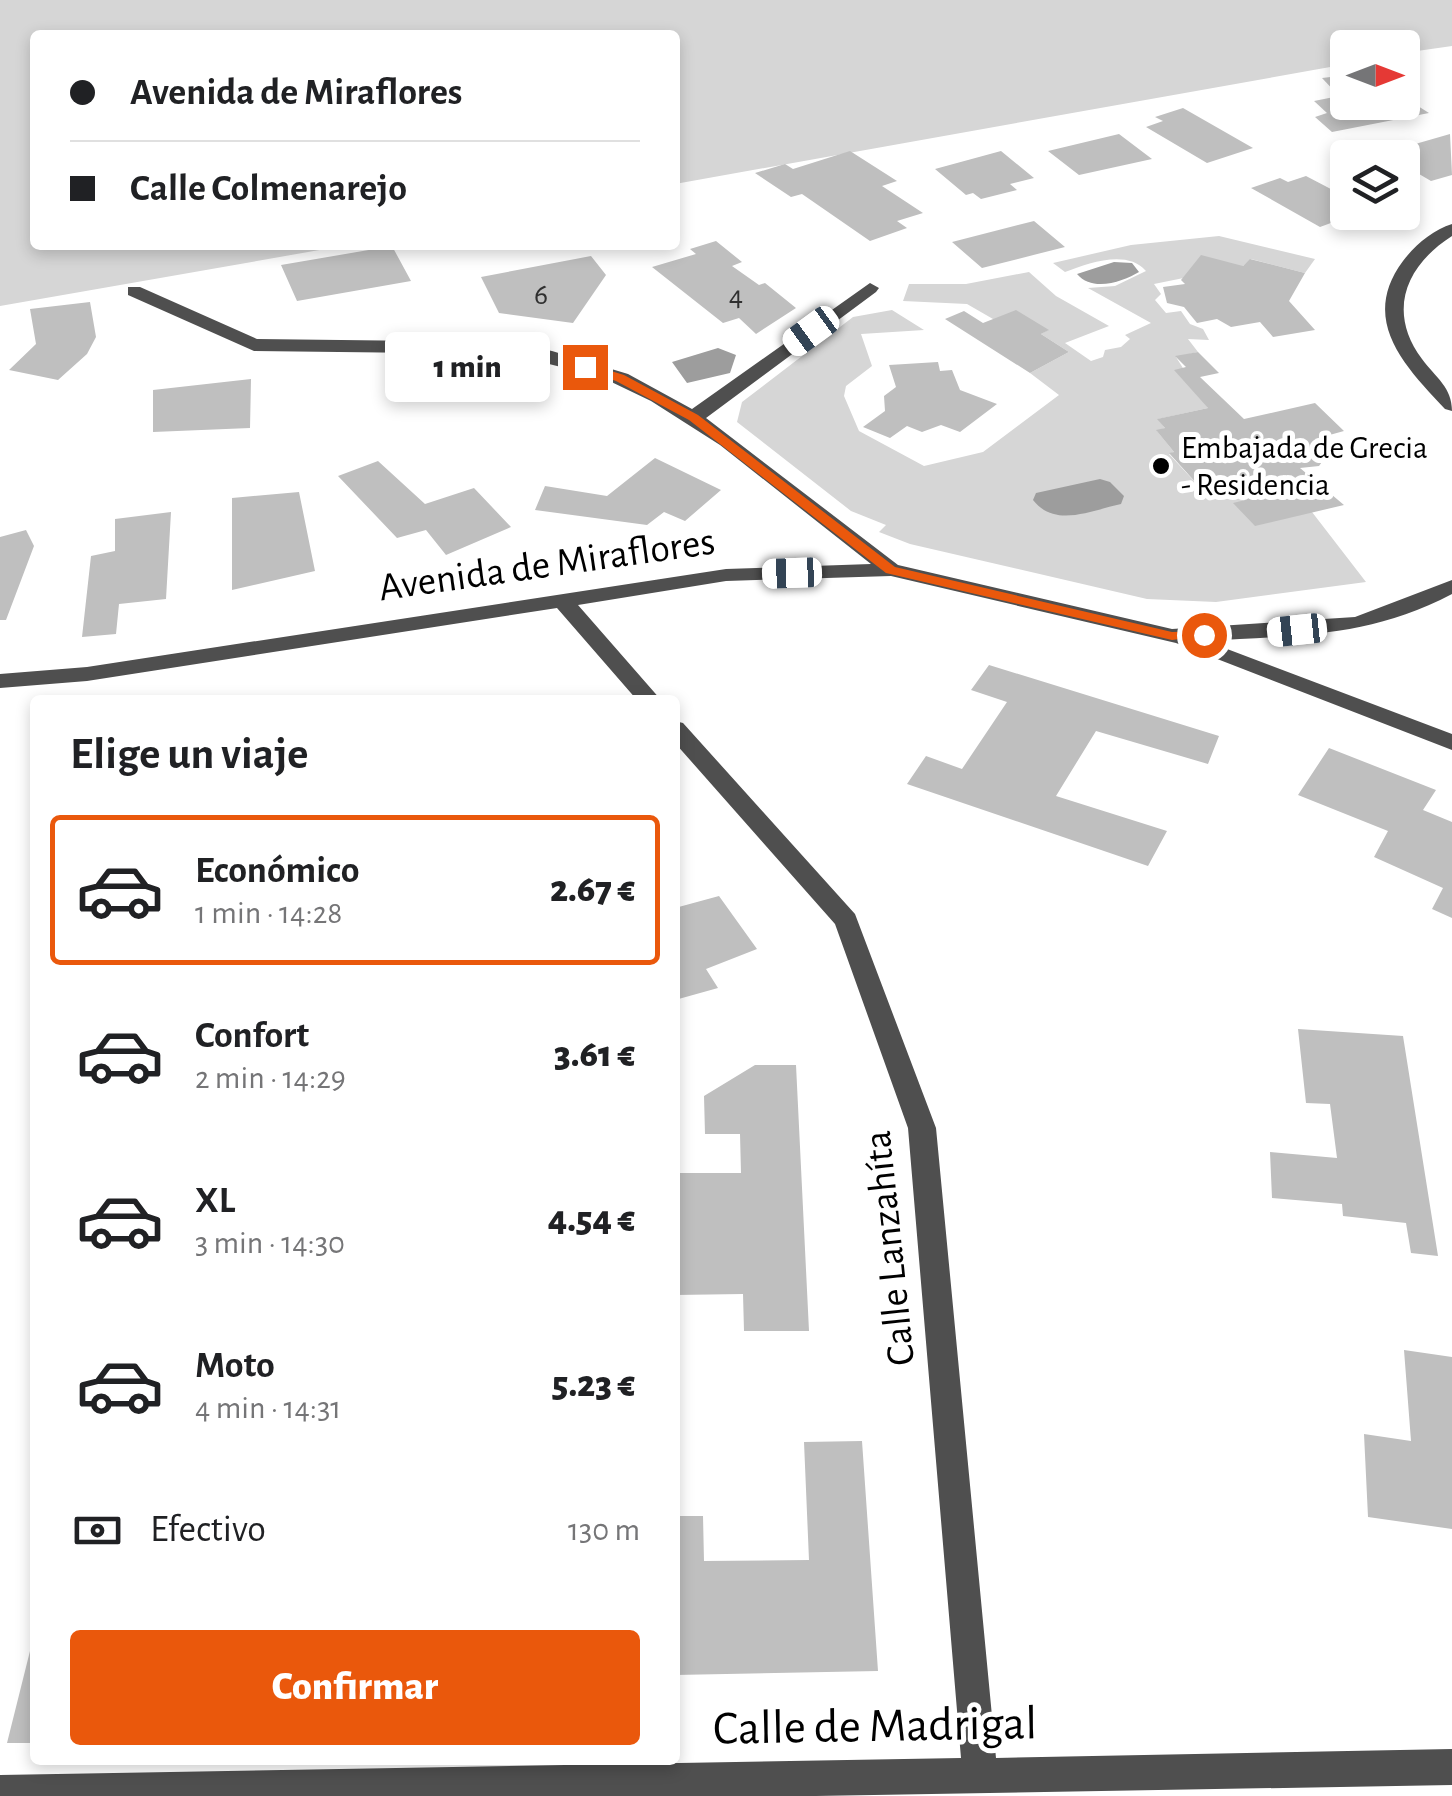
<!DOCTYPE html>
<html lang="es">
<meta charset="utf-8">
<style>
:root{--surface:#fff;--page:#f2f2f2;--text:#202124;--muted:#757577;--line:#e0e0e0;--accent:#ea580c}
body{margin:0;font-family:"Alegreya Sans",sans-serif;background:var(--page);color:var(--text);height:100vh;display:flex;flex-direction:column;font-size:38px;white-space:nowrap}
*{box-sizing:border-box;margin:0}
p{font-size:32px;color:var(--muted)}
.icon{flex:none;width:55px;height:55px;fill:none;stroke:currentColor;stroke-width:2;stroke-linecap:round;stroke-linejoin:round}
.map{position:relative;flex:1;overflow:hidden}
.details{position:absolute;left:30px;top:695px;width:650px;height:1070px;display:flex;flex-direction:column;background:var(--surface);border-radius:10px;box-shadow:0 5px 15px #0003}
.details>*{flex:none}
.top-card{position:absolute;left:30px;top:30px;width:650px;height:220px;border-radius:10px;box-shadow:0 5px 15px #0003;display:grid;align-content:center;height:220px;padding:0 40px;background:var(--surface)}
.needle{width:65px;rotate:90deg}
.controls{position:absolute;left:1330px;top:30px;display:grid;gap:20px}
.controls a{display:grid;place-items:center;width:90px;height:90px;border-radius:10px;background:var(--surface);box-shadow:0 5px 15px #0003;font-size:50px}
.end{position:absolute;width:45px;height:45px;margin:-22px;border:12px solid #ea580c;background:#fff;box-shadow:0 0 0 5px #fff}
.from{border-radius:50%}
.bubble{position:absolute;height:70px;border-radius:10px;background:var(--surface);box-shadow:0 5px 15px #0003;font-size:32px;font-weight:800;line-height:70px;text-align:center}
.car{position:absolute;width:30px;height:60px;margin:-30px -15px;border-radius:12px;box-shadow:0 0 8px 2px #0007;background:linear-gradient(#fff 24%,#345 0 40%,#fff 0 76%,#345 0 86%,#fff 0)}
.top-card b{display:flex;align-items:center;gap:35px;height:95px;font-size:38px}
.top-card b+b{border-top:2px solid var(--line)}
.top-card i{width:25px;height:25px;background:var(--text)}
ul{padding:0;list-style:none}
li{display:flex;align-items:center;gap:30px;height:150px;margin:0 20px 15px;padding:0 20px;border:5px solid transparent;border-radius:10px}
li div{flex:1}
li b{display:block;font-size:38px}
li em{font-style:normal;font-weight:800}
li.current{border-color:var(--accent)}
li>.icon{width:90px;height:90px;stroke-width:1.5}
h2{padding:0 40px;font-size:45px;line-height:120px}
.pay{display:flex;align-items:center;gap:25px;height:110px;padding:0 40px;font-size:38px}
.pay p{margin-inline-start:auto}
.primary-button{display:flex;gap:20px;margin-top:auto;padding:20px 40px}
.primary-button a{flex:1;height:115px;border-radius:10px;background:var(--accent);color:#fff;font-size:40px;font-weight:800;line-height:115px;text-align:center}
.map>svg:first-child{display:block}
</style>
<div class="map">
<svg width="1452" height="1796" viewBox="0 0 1452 1796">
<rect width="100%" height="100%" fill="#fff"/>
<path fill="#d6d6d6" d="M0 0H1452V46L1403 53 1402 48H1348L1347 64 675 184V35H35V245H348L0 306Z
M1219 236 1315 259 1305 273 1251 259 1243 266 1154 284 1161 294 1155 300 1166 313 1181 311 1190 324 1203 329 1209 340 1188 339 1198 352 1176 357 1208 408 1158 419 1165 428 1157 431 1174 452 1169 454 1207 495 1235 490 1245 500 1234 504 1312 512 1366 582 1216 602 1147 599 910 544 879 532 886 525 851 511 737 422 742 402 853 317 892 310 924 330 861 334 872 366 846 386 844 396 859 431 924 466 983 452 1059 395 1030 373 1069 352 1041 334 1048 330 993 319 967 304 903 301 909 284H966L1029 272 1056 296 1109 326 1065 343 1091 361 1103 357 1105 350 1121 347 1130 339 1125 335 1151 323 1088 288 1115 286 1146 271C1127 249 1089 263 1065 272L1053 263 1131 245Z"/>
<path fill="#9d9d9d" d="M1114 262 1132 263 1139 272C1124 281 1093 293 1077 274Z
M718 348 736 355 730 373 687 383 672 362Z
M1100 479 1110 482 1124 496 1121 504C1089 511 1055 528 1033 500L1036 493Z"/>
<path fill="#bfbfbf" d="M1348 75V102H1402V96L1429 113 1332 132 1315 117 1327 113 1314 101 1339 96 1322 78Z
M1183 108 1253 148 1207 163 1146 127 1163 121 1155 117Z
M1119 134 1152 159 1079 175 1048 151Z
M1450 134 1452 175 1431 181 1402 164V158L1384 153Z
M850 151 897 181 882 186 923 213 897 221 907 228 870 241 802 194 791 197 755 173 785 164 793 169Z
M1001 151 1034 178 1010 184 1017 190 981 199 973 193 966 195 935 169Z
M1306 176 1348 198V212L1358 213 1320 227 1251 188 1280 178 1288 182Z
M1034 221 1065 247 982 268 952 242Z
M716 241 742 262 732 266 759 285 765 283 796 308 756 334 739 318 723 323 652 267 696 254 690 249Z
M392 246 411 281 297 301 281 265Z
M1201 255 1243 266 1250 259 1305 273 1289 301 1315 330 1273 337 1260 322 1231 327 1217 319 1197 323 1184 307 1167 303 1163 287 1185 284 1181 280Z
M591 256 606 275 573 323 499 313 481 277Z
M90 302 96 337 87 354 58 380 9 370 36 344 30 309Z
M1016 310 1049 330 1041 334 1069 352 1030 373 945 319 964 311 983 323Z
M1198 352 1219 373 1200 377 1244 419 1315 403 1344 431 1315 439 1327 455 1319 466 1300 468 1344 505 1255 526 1233 503 1245 500 1235 490 1207 495 1169 453 1174 452 1156 430 1165 428 1157 419 1208 408 1174 370 1186 367 1175 356Z
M938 362 940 371 952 370 960 390 997 404 960 432 941 425 922 432 907 426 890 438 863 427 885 411 884 396 896 387 889 365Z
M251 379 250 428 153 432V390Z
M655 458 721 490 685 521 664 512 647 525 535 510 545 486 607 496Z
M378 461 425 504 474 488 511 527 446 555 426 530 397 538 338 476Z
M299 492 315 571 232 590V498Z
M171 512 166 599 119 604 116 634 82 637 91 556 115 551V519Z
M26 530 34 546 6 620H0V537Z
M989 665 1219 736 1208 764 1096 731 1056 796 1167 831 1148 866 907 784 926 756 962 769 1007 702 971 690Z
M1329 748 1436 790 1423 810 1452 822V918L1432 909 1443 888 1374 857 1388 831 1298 795Z
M719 896 757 949 706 969 718 988 675 1000V908Z
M1298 1029 1403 1036 1438 1256 1411 1253 1406 1223 1343 1216 1342 1204 1272 1198 1270 1152 1337 1158 1330 1104 1306 1103Z
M755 1065H796L809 1331H744L743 1294 675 1295V1173H741L740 1134H705L704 1096Z
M1404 1350 1452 1357V1529L1368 1517 1364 1434 1411 1441Z
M862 1441 878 1671 675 1675V1516H703L704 1561 809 1560 804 1442Z
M34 1635 35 1743H7Z"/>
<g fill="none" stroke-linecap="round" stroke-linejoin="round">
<path fill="#4f4f4f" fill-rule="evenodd" d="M1452 224V236C1405 266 1387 312 1422 359 1436 378 1452 387 1452 411L1445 409C1405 366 1359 320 1403 261 1415 245 1433 230 1452 224Z
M870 283 879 288 876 292 706 418 898 565 1172 629 1355 617 1452 580V594C1368 638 1297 635 1206 641L1452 734V750L1176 643 891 576 726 581 578 605 661 700H637L557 608 87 681 0 688V674L87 667 726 569 871 564 720 445 651 401 601 377 509 354 254 351 128 295V287H140L257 339 509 342 552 351 628 374 692 409Z
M675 721 683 723 855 914 936 1128 996 1758 1452 1749V1785L816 1796H0V1775L961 1758 908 1128 835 924 675 743Z"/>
</g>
<path fill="#ea580c" d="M585 363 624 375 698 415 895 567 1172 632 1204 631 1211 635 1172 640 886 573 689 420 616 381 581 369Z"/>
<circle fill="#000" stroke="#fff" stroke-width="4" cx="1161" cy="466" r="10"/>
<g text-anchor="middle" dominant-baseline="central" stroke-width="10" stroke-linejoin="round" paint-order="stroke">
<g font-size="30" fill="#303030">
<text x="541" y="295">6</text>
<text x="736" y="296">4</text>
</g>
<g font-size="32" fill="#000" stroke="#fff" text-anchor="start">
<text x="1181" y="448">Embajada de Grecia<tspan x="1181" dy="37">- Residencia</tspan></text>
</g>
<g font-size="40" fill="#000" stroke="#fff">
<text transform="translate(547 565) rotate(-8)">Avenida de Miraflores</text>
<text transform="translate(890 1248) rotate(-96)">Calle Lanzahíta</text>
</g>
<g font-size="48" fill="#000" stroke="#fff">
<text transform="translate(875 1727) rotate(-1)">Calle de Madrigal</text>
</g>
</g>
</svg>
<div class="controls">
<a><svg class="needle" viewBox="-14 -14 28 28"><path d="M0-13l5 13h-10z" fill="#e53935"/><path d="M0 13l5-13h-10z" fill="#757577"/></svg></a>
<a><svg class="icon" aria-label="layers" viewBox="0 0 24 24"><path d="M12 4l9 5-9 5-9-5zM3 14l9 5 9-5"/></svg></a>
</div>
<i class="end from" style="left:1204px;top:635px"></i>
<i class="end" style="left:585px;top:367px"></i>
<div class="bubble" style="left:385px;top:332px;width:165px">1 min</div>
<i class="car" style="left:811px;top:331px;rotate:234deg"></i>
<i class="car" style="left:792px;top:573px;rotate:268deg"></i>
<i class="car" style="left:1297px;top:630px;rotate:264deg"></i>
<div class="top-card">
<b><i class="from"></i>Avenida de Miraflores</b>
<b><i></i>Calle Colmenarejo</b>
</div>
<section class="details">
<h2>Elige un viaje</h2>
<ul>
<li class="current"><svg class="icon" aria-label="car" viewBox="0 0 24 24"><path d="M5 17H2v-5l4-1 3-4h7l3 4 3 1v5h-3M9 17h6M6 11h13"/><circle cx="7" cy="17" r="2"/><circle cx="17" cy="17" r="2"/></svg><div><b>Económico</b><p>1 min · 14:28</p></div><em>2.67 €</em></li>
<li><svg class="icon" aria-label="car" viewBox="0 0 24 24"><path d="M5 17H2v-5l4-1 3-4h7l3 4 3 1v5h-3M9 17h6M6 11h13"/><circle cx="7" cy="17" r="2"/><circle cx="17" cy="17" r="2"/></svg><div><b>Confort</b><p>2 min · 14:29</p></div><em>3.61 €</em></li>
<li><svg class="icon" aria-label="car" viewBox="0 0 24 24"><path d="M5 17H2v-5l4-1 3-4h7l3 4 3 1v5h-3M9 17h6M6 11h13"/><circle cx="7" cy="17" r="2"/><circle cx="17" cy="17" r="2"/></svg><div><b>XL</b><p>3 min · 14:30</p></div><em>4.54 €</em></li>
<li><svg class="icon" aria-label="car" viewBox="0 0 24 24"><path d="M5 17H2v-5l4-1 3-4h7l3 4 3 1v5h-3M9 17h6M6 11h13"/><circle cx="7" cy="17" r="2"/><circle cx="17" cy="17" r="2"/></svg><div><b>Moto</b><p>4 min · 14:31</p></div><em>5.23 €</em></li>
</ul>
<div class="pay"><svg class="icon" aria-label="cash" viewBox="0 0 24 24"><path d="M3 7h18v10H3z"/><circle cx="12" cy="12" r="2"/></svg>Efectivo<p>130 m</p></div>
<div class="primary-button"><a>Confirmar</a></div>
</section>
</div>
